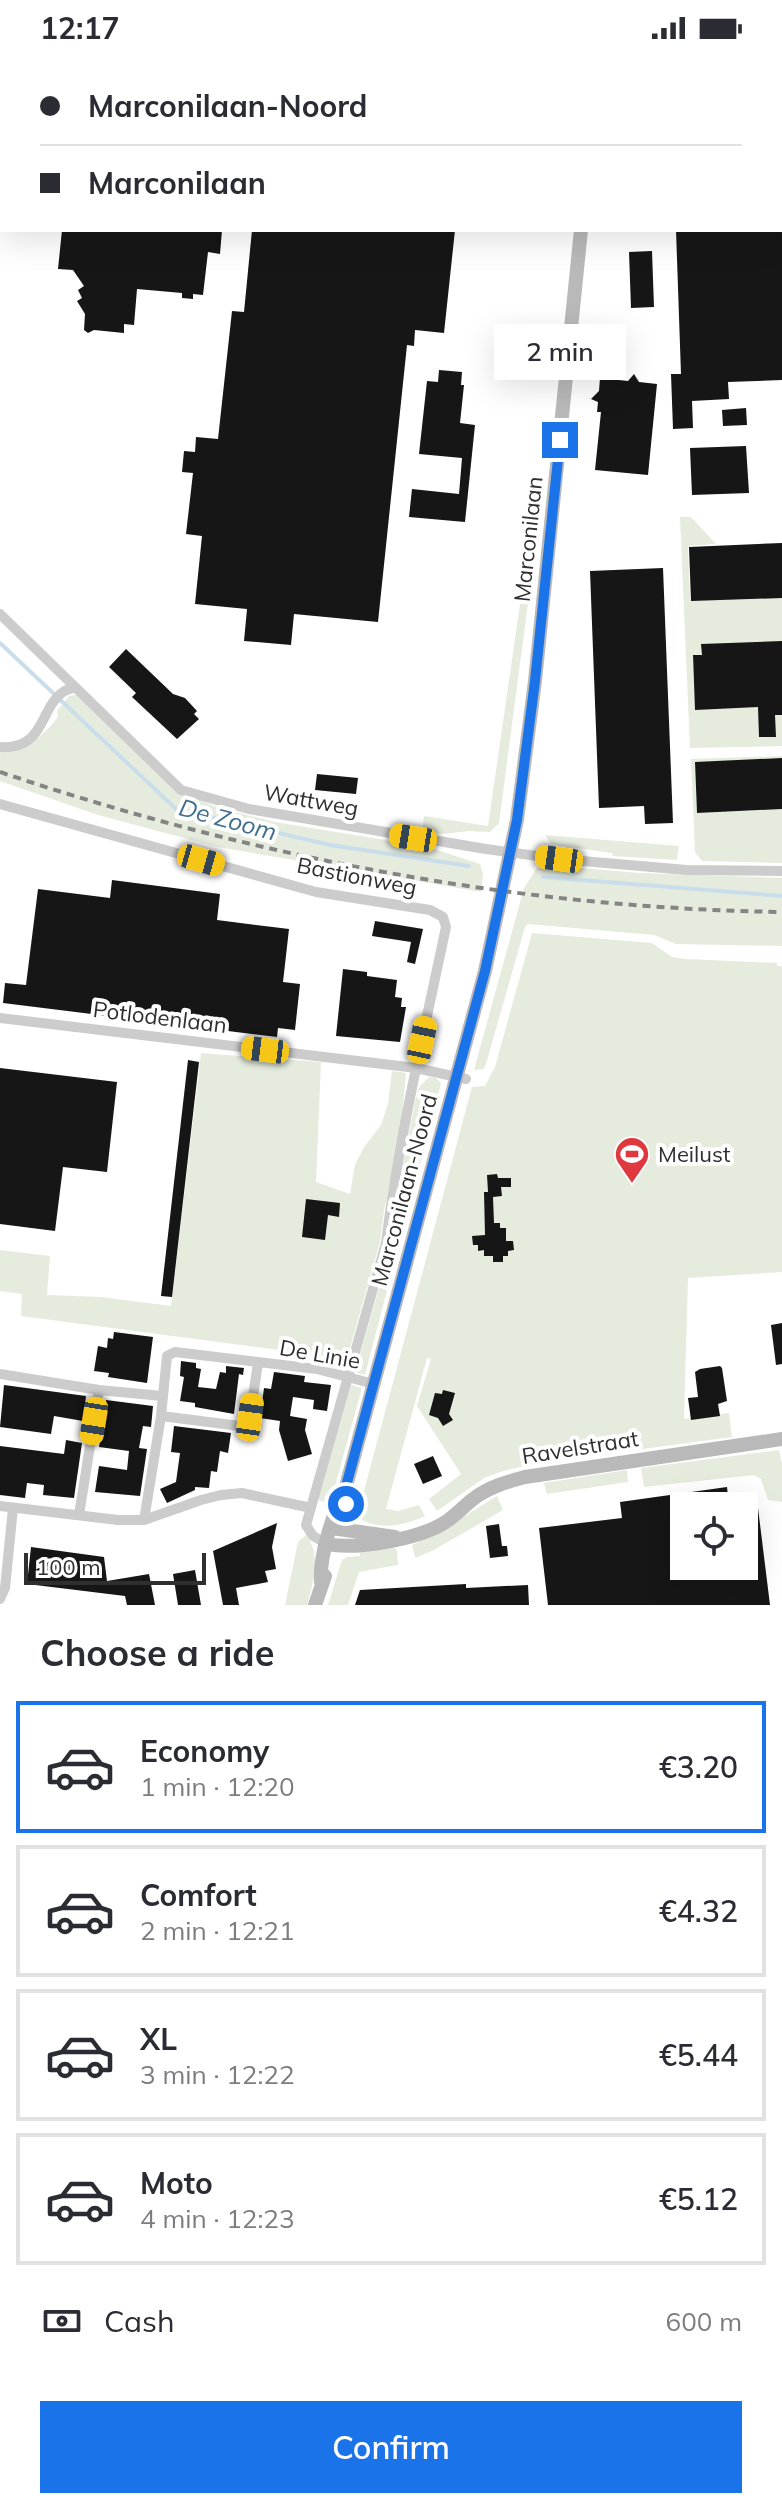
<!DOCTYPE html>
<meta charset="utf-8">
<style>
:root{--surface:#fff;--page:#f2f2f3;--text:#2b2b33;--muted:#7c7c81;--line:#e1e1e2;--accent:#1a73e8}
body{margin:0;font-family:Mulish,sans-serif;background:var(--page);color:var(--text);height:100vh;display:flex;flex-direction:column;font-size:30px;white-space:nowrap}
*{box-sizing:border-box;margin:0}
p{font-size:26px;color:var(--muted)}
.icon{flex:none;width:44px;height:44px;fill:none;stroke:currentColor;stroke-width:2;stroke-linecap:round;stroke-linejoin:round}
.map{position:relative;height:1549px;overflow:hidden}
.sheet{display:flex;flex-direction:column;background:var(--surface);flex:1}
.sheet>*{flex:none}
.top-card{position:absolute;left:0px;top:0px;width:782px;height:176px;box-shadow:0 8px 32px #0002;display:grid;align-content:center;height:176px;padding:0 40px;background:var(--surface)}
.fabs{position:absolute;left:670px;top:1436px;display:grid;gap:16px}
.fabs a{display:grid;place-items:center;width:88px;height:88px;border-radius:0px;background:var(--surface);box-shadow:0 8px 32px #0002;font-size:40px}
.scale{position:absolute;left:24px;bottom:20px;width:182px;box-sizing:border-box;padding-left:8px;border:4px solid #2f2f2f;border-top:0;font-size:22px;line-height:28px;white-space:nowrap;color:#2f2f2f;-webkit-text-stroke:6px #fff;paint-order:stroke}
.end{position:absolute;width:36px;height:36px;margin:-18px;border:10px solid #1a73e8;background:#fff;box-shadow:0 0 0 4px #fff}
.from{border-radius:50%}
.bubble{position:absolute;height:56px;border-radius:0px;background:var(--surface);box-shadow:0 8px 32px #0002;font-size:26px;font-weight:600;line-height:56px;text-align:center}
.car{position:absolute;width:24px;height:48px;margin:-24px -12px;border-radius:10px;box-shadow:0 0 6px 2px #0007;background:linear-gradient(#f5c518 24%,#345 0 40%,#f5c518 0 76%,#345 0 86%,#f5c518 0)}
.top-card b{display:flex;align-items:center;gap:28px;height:76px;font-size:30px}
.top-card b+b{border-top:2px solid var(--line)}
.top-card i{width:20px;height:20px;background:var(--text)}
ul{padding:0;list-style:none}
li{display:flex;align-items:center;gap:24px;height:132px;margin:0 16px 12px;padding:0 24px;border:4px solid var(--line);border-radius:0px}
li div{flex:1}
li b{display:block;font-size:30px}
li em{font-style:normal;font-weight:600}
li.current{border-color:var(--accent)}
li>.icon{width:72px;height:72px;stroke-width:1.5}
h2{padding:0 40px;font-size:36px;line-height:96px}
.pay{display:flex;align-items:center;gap:20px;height:88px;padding:0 40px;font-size:30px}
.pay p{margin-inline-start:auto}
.action{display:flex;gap:16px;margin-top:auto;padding:16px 40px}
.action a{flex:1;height:92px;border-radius:0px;background:var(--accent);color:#fff;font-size:32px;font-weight:600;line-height:92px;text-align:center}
.status{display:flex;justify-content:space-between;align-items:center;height:56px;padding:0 40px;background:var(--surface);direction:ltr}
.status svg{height:22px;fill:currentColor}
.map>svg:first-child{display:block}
</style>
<div class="status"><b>12:17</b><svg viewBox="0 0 49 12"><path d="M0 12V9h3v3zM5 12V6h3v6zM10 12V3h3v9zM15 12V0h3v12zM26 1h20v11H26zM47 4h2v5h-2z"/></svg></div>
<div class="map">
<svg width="782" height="1549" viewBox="0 0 782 1549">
<rect width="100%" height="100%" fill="#fff"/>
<path fill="#e5ecde" d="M539 417 537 479 499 767 490 776 469 775 442 778 422 775 424 760 488 770Z
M680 461H691L716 488 688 490 690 544 782 541V595L693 599 695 652 782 649V690L690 692Z
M76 639 175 730 192 741 219 752 275 766 428 791 480 808 483 818 481 836 218 791 98 759 0 725V695C26 696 43 680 58 661L57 655 69 640Z
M782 700V702L695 707 697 757 782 753V807L702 805 695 796 691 703Z
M545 779 679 790 677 804 613 800 612 797 551 788Z
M546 809 639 817 782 822V890L676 888 654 879 528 868 525 871 486 1008 484 1013 474 1014 524 832 536 813Z
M532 877 652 887 672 901 686 903 777 907V910H782V1216L688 1222 684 1363 729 1357 732 1381 538 1407 503 1415 484 1422 437 1455 429 1443 461 1418 417 1350 431 1303 427 1302 386 1453 398 1455 419 1449 425 1460C404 1470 377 1475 357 1461L472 1031 485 1030 495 1011Z
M201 997 321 1006 316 1126 350 1138 355 1109 364 1091 381 1069 388 1048 392 1015 406 1017 401 1072 384 1155 380 1186 347 1303 21 1260 22 1238 0 1235V1194L50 1200 47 1239 101 1241 171 1250Z
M429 1021 436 1022 441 1027 365 1319 355 1316 394 1181 398 1134 416 1041 419 1031Z
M351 1329 362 1332 330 1448 318 1444Z
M779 1394 782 1408V1446L768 1444 761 1423 754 1419 644 1431 641 1412Z
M627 1414 628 1426 547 1438 544 1427Z
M497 1440 503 1454 434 1494 415 1502 412 1489 439 1476Z
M306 1479C322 1499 313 1527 307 1549H285L298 1486Z
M394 1492 397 1494 398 1509 359 1516 348 1549H328L342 1504 347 1501 360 1500V1496Z"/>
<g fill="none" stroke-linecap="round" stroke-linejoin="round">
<path stroke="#caddeb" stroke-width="4" d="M0 587 176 753 330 789 469 810
M543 821 782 840"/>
</g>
<path fill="#161616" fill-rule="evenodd" d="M62 174H222L220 198 208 196 203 239 193 238V243L182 242V237L137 233 134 269 124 268V277L94 274 88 277 84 274 85 258 77 245 82 242 78 234 84 230 73 214 58 213Z
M252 174H455L444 277 415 274 414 290 407 289 378 566 294 558 291 589 244 585 247 553 195 548 202 480 186 478 193 417 182 416 184 395 195 396 196 381 218 383 232 255 244 256Z
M676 174H782V324L728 326 729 343 692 345 693 372 673 373 671 318H681Z
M652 195 654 251 631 252 629 196Z
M439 314 462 316 461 329H464L460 367 475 369 465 466 409 461 412 433 459 438 462 402 419 398 427 325 438 326Z
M634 318 639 326 657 328 648 419 595 414 601 356H597L598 346 591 343 599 335 600 322 628 325Z
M746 352 747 369 723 370 722 354Z
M746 390 749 437 692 439 690 392Z
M782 487V542L691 545 689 491Z
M663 512 673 767 645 768 644 750 599 752 590 515Z
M782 585V659H775L776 681H759L758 651 695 654 693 599H702L701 588Z
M126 593 173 638 185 642 197 655 194 658 199 663 177 683 132 641 136 637 109 611Z
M782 702V753L697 757 695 706Z
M317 718 358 722 356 738 315 734Z
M112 824 220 838 217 864 289 873 283 926 300 928 295 974 278 972 277 981 3 947 5 927 26 929 38 833 110 842Z
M375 865 423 873 415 908 407 906 411 886 372 880Z
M343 913 367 916V920L397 924 395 941 402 942 401 951H406L400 986 336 980Z
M188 1004 199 1006 172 1241 161 1240Z
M0 1012 117 1026 107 1116 63 1111 55 1175 0 1168Z
M497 1118 498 1122H511V1131H501L502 1140 493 1141 494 1167H500V1172H506V1185H513L514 1194 508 1195V1200H503V1206H493V1200H484V1194L478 1195V1189H473L472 1180 485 1179 484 1136H488L487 1119Z
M306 1143 340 1147 339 1161 328 1159 325 1184 302 1181Z
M782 1267V1308L776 1309 771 1269Z
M114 1276 153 1281 147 1327 108 1321 109 1317 94 1315 98 1290 107 1292 108 1282 113 1283Z
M181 1305 196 1307V1312L201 1313 198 1331 216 1333 220 1316 226 1317V1310L244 1312 243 1319 239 1318 234 1358 195 1351V1347L180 1345 184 1321 180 1320Z
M720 1310 722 1312 727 1345 718 1348 720 1360 691 1364 688 1342 698 1341 695 1316 700 1313Z
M274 1316 305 1320 304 1326 331 1329 327 1355 313 1353 314 1344 293 1341 290 1360 307 1363 305 1374 312 1398 288 1405 279 1374 280 1365 260 1362 264 1332 271 1333Z
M4 1329 86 1340 83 1365 54 1360 51 1378 0 1371Z
M443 1334 455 1337 449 1358 453 1364 443 1370 438 1362 429 1359 435 1337 442 1338Z
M106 1344 153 1350 151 1371 143 1370 139 1392 147 1393 140 1440 95 1436 99 1410 127 1414 129 1395 99 1391Z
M174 1370 231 1377 228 1397 220 1395 217 1416 211 1415 209 1432 195 1431V1434L167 1447 160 1433 176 1426 180 1397 171 1396Z
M66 1384 82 1387 74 1442 43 1439 44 1429 27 1427 25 1442 0 1439V1390L64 1398Z
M433 1400 442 1420 423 1428 414 1408Z
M727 1431 728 1440 756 1436 770 1549H548L539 1472 622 1462 620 1446ZM684 1450H744V1510H684Z
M277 1467 272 1491 276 1513 265 1515 268 1526 236 1532 239 1549H223L213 1495Z
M499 1468 502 1490H507L508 1500 490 1502 486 1470Z
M31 1491 104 1501 107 1525 149 1518 155 1549H127L125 1540 27 1528Z
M195 1514 201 1549H178L173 1518Z
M466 1528V1532L528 1529 529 1549H355L360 1534Z"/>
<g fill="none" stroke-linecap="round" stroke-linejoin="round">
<path stroke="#ccc" stroke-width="10" d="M0 558 181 734 249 753 486 793 559 803 687 814 782 815
M0 691C45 694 39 653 63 636 67 633 71 633 75 631
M0 748 316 836 430 854 443 861 446 871C424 976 399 1081 386 1187L306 1469 313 1480 327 1488
M0 962 416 1012 466 1023
M0 1318 99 1334 162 1340
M161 1360 240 1370 247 1367 250 1361 258 1307
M0 1450 118 1464H144L201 1444 221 1439 242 1437 311 1452
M79 1459 99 1334
M144 1464 161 1360 167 1300 175 1296 317 1313 374 1328
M0 1543 5 1532 13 1452"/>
<path stroke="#b9b9b9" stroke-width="14" d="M598 2V0
M332 1472 395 1481
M327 1488C357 1494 418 1483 444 1467 454 1461 463 1451 473 1443 489 1431 506 1426 525 1421L782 1383
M321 1526C319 1501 333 1457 345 1434L485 915 517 764 535 625 581 174
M315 1549 325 1520"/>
<path stroke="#848484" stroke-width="4" stroke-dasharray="8 6" stroke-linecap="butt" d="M0 716C253 801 515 852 782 856"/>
</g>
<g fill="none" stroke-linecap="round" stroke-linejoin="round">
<path stroke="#1a73e8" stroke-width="10" d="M346 1448 345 1434 485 915 517 764 535 625 560 384"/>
</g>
<defs>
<g id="stadium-pin" transform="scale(1.8)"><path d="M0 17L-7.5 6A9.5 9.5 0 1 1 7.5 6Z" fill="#e0383f" stroke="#fff"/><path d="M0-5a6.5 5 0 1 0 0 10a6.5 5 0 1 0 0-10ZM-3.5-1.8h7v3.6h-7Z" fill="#fff"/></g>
</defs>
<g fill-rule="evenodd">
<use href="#stadium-pin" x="632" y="1098"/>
</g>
<g text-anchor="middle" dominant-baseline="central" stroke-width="8" stroke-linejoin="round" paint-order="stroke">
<g font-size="22" fill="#2f2f2f" stroke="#fff">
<text transform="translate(528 483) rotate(-84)">Marconilaan</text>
<text transform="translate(311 744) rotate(10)">Wattweg</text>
<text transform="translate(357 820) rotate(11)">Bastionweg</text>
<text transform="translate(160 961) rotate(7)">Potlodenlaan</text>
<text transform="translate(404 1134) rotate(-75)">Marconilaan-Noord</text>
<text transform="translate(320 1298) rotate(10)">De Linie</text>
<text transform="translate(580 1391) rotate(-9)">Ravelstraat</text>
</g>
<g font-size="22" fill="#2f2f2f" stroke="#fff" text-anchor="start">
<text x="658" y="1098">Meilust</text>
</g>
<g font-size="24" font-style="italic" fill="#3f6e8f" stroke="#fff">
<text transform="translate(228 763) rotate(15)">De Zoom</text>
</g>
</g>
</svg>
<div class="fabs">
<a><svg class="icon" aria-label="locate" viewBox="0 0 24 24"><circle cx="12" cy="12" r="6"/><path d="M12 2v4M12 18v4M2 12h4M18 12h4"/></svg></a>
</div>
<div class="scale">100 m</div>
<i class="end from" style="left:346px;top:1448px"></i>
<i class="end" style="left:560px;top:384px"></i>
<div class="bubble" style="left:494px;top:268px;width:132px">2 min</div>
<i class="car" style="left:413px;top:782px;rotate:279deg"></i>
<i class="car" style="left:559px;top:803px;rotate:278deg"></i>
<i class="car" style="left:201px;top:804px;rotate:106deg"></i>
<i class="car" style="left:422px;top:984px;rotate:12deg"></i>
<i class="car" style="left:265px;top:994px;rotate:277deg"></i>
<i class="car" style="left:250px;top:1361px;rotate:8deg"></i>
<i class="car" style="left:94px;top:1365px;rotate:189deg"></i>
<div class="top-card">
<b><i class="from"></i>Marconilaan-Noord</b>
<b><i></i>Marconilaan</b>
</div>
</div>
<section class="sheet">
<h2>Choose a ride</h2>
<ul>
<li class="current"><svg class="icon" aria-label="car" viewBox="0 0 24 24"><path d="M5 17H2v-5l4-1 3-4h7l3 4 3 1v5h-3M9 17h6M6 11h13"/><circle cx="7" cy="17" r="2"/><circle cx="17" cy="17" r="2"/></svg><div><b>Economy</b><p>1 min · 12:20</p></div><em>€3.20</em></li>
<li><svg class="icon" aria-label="car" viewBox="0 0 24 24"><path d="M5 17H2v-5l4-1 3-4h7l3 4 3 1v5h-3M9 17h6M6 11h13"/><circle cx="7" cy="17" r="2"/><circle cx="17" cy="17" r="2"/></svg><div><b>Comfort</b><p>2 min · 12:21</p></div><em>€4.32</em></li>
<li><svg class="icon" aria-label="car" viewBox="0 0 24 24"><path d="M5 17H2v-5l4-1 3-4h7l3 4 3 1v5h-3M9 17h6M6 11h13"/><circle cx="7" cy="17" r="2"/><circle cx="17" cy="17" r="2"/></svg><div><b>XL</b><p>3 min · 12:22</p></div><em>€5.44</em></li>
<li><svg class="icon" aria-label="car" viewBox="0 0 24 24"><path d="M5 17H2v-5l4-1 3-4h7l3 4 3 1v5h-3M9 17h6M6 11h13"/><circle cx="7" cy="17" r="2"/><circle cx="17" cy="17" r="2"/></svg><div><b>Moto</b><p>4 min · 12:23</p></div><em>€5.12</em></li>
</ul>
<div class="pay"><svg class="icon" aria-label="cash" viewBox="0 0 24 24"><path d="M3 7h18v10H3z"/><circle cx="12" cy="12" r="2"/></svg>Cash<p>600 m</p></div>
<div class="action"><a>Confirm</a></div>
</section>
